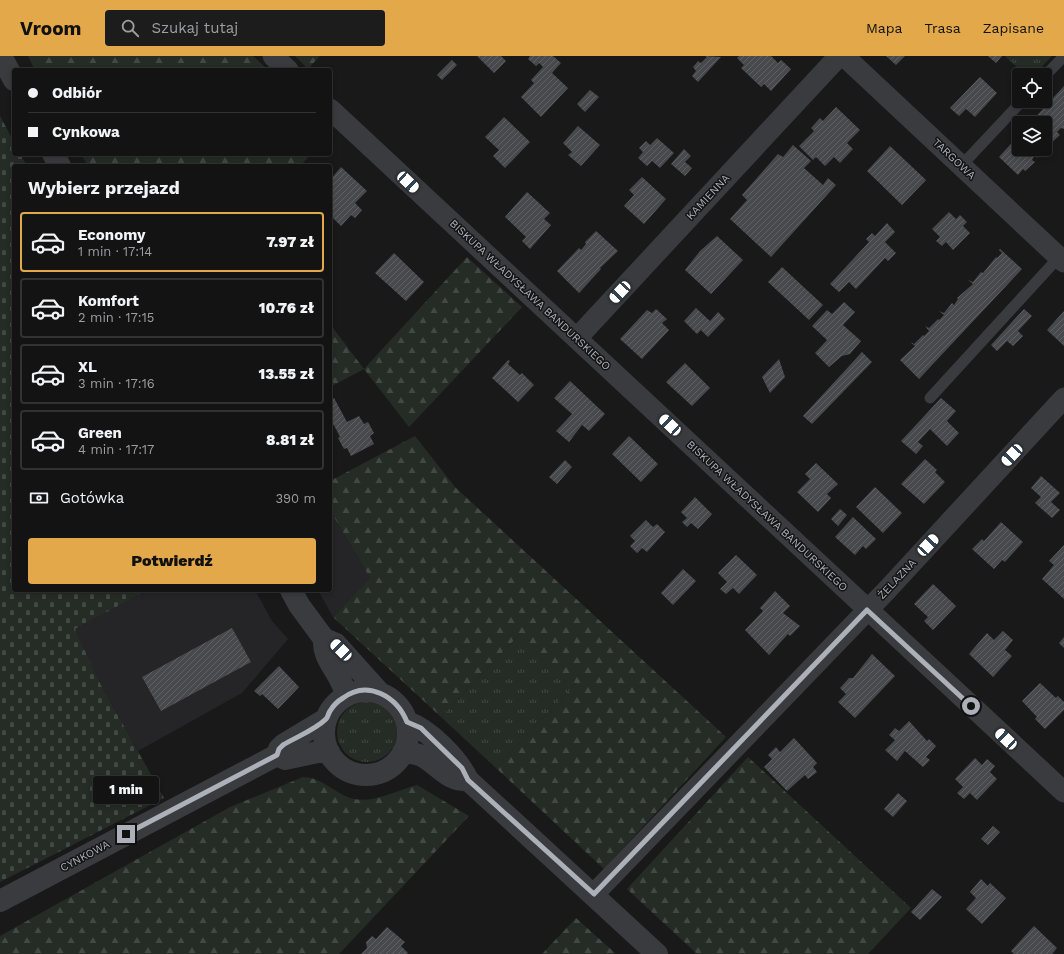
<!DOCTYPE html>
<html lang="pl">
<meta charset="utf-8">
<style>
:root{--surface:#131314;--page:#1c1c1d;--text:#f1f3f6;--muted:#9d9ea0;--line:#323234;--accent:#e2a849}
body{margin:0;font-family:"Work Sans",sans-serif;background:var(--page);color:var(--text);height:100vh;display:flex;flex-direction:column;font-size:15px;white-space:nowrap}
*{box-sizing:border-box;margin:0}
p{font-size:13px;color:var(--muted)}
.icon{flex:none;width:22px;height:22px;fill:none;stroke:currentColor;stroke-width:2;stroke-linecap:round;stroke-linejoin:round}
.map{position:relative;flex:1;overflow:hidden}
.drawer{position:absolute;left:12px;top:108px;width:320px;height:428px;display:flex;flex-direction:column;background:var(--surface);border-radius:4px;box-shadow:0 2px 6px #0003,0 0 0 1px var(--line)}
.drawer>*{flex:none}
.top-card{position:absolute;left:12px;top:12px;width:320px;height:88px;border-radius:4px;box-shadow:0 2px 6px #0003,0 0 0 1px var(--line);display:grid;align-content:center;height:88px;padding:0 16px;background:var(--surface)}
.controls{position:absolute;left:1012px;top:12px;display:grid;gap:8px}
.controls a{display:grid;place-items:center;width:40px;height:40px;border-radius:4px;background:var(--surface);box-shadow:0 2px 6px #0003,0 0 0 1px var(--line);font-size:20px}
.end{position:absolute;width:18px;height:18px;margin:-9px;border:5px solid #acb1b9;background:#111;box-shadow:0 0 0 2px #111}
.from{border-radius:50%}
.bubble{position:absolute;height:28px;border-radius:4px;background:var(--surface);box-shadow:0 2px 6px #0003,0 0 0 1px var(--line);font-size:13px;font-weight:800;line-height:28px;text-align:center}
.car{position:absolute;width:12px;height:24px;margin:-12px -6px;border-radius:5px;box-shadow:0 0 3px 1px #0007;background:linear-gradient(#fff 24%,#345 0 40%,#fff 0 76%,#345 0 86%,#fff 0)}
.top-card b{display:flex;align-items:center;gap:14px;height:38px;font-size:15px}
.top-card b+b{border-top:1px solid var(--line)}
.top-card i{width:10px;height:10px;background:var(--text)}
ul{padding:0;list-style:none}
li{display:flex;align-items:center;gap:12px;height:60px;margin:0 8px 6px;padding:0 8px;border:2px solid var(--line);border-radius:4px}
li div{flex:1}
li b{display:block;font-size:15px}
li em{font-style:normal;font-weight:800}
li.on{border-color:var(--accent)}
li>.icon{width:36px;height:36px;stroke-width:1.5}
h2{padding:0 16px;font-size:18px;line-height:48px}
.pay{display:flex;align-items:center;gap:10px;height:44px;padding:0 16px;font-size:15px}
.pay p{margin-inline-start:auto}
.cta{display:flex;gap:8px;margin-top:auto;padding:8px 16px}
.cta a{flex:1;height:46px;border-radius:4px;background:var(--accent);color:#111;font-size:16px;font-weight:800;line-height:46px;text-align:center}
header{display:flex;align-items:center;gap:24px;box-sizing:border-box;height:56px;padding:0 20px;background:var(--accent);color:#111}
header strong{font-size:19px}
nav{display:flex;gap:22px;margin-inline-start:auto;font-size:14px}
.search{width:280px;height:36px;background:var(--page);display:flex;align-items:center;gap:10px;box-sizing:border-box;padding:0 14px;border-radius:4px;color:var(--muted);font-size:15px}
.map>svg:first-child{display:block}
</style>
<header>
<strong>Vroom</strong>
<div class="search"><svg class="icon" aria-label="search" viewBox="0 0 24 24"><circle cx="10" cy="10" r="6"/><path d="M15 15l6 6"/></svg>Szukaj tutaj</div>
<nav><a>Mapa</a><a>Trasa</a><a>Zapisane</a></nav>
</header>
<div class="map">
<svg width="1064" height="898" viewBox="0 0 1064 898">
<defs>
<pattern id="grass-tufts" width="24" height="20" patternUnits="userSpaceOnUse"><rect width="24" height="20" fill="#252c26"/><path d="M3 7l-1-3M5 7V3M7 7l1-3M15 17l-1-3M17 17v-4M19 17l1-3" fill="none" stroke="#424843"/></pattern>
<pattern id="forest-firs" width="22" height="20" patternUnits="userSpaceOnUse"><rect width="22" height="20" fill="#252c26"/><path d="M5 1l3.5 6h-7zM16 11l3.5 6h-7z" fill="#424843"/></pattern>
<pattern id="cemetery-stones" width="16" height="16" patternUnits="userSpaceOnUse"><rect width="16" height="16" fill="#252c26"/><path d="M2 7V4a2 2 0 0 1 4 0v3zM10 15v-3a2 2 0 0 1 4 0v3z" fill="#424843"/></pattern>
<pattern id="building-hatch" width="6" height="6" patternUnits="userSpaceOnUse"><rect width="6" height="6" fill="#48494d"/><path d="M-1 1l2-2M0 6l6-6M5 7l2-2" fill="none" stroke="#606165"/></pattern>
</defs>
<rect width="100%" height="100%" fill="#19191a"/>
<path fill="#252527" d="M330 454 370 522 333 561 318 534H330Z
M148 534H255L272 565 288 583 242 637 138 695 101 629 75 573Z"/>
<path fill="url(#grass-tufts)" d="M1005 0H1052L1034 19H1025Z
M521 577 547 612 576 627 496 712 441 661Z
M337 676a30 30 0 1 1 60 0a30 30 0 1 1-60 0Z"/>
<path fill="url(#forest-firs)" d="M28 0H253L268 14H35Z
M295 0H320L308 13Z
M81 98H311L300 110H88Z
M467 201 522 251 409 371 364 313 330 331V268L364 313Z
M415 380 455 431 726 681 604 813 496 712 576 627C550 624 534 597 520 578L441 661 333 561 370 522 330 454V425Z
M748 701 911 852 868 898H697L627 833Z
M303 721C319 721 331 733 345 740 369 751 394 735 417 729L469 760 339 898H0V880L230 751Z
M576 862 616 898H542Z"/>
<path fill="url(#cemetery-stones)" d="M0 60 14 86V98H20L27 110H14V534H148L75 573 101 629 164 742 0 826Z"/>
<path fill="url(#building-hatch)" d="M477 0H501L506 5 494 17Z
M530 0H553L561 7 552 17 568 32 541 61 521 41 534 27 531 24 543 11 539 7 536 10 528 3Z
M705 0 721 1 698 26 692 20 696 15 693 11 698 5 701 7 707 1Z
M739 0H771L778 7 781 4 791 13 771 35 764 28 761 31 741 12 744 9 737 2Z
M886 0H905L896 9Z
M988 0H1002L996 7Z
M452 4 457 9 442 24 437 19Z
M980 21 997 37 975 61 966 53 959 60 950 52Z
M1064 30V73L1061 72 1057 76 1060 79 1050 88 1048 86 1045 89V67H1030Z
M590 34 599 41 585 56 577 48Z
M836 51 860 74 847 87 853 93 840 107 834 101 825 110 816 101 813 104 799 90 814 75 811 72 820 62 823 65Z
M504 61 530 86 505 112 493 100 499 94 485 81Z
M578 70 600 89 581 110 568 99 572 96 563 87Z
M1019 79V93H1045L1037 102 1035 99 1032 104 1035 106 1025 115 1023 113 1018 119 999 101Z
M657 82 674 97 660 112 652 105 647 110 638 102 643 96 639 92 646 85 650 89Z
M793 89 811 105 804 112 823 129 828 122 836 129 771 201 730 163 747 144 742 139 778 98 783 101Z
M890 90 926 124 902 149 867 115Z
M684 93 691 100 685 106 692 112 685 120 671 108Z
M341 111 367 135 355 147 362 154 355 162 351 159 341 170 330 159V124Z
M642 121 666 143 644 168 624 150 634 139 629 134Z
M527 136 550 157 544 163 551 169 530 193 522 185 526 181 505 161Z
M949 156 956 163 960 159 967 166 963 170 970 177 953 194 946 186 942 190 936 185 940 181 932 173Z
M887 167 895 176 885 186 896 197 888 205 885 202 856 233 849 226 839 236 830 228 869 186 866 183 872 177 875 180Z
M596 175 618 195 600 212 601 213 579 237 557 215 579 192 581 194 586 188 585 186Z
M717 180 743 204 711 238 685 214 700 195Z
M1000 193 1022 213 919 323 900 304 915 290 910 286 914 288 923 279 924 280 929 275 925 270 929 272 938 263 939 264 944 259 939 255 944 257 952 247 954 249 958 243 957 242 973 228 968 224 973 226 981 216 983 217 996 201 997 202 1002 197 999 194Z
M394 197 424 226 406 245 375 217Z
M782 211 823 249 809 264 768 226Z
M844 246 855 256 843 269 861 285 850 298 842 300 829 311 815 297 827 284 812 270 827 254 832 258Z
M696 252 710 265 718 256 725 263 708 281 701 274 697 278 684 265Z
M656 253 667 263 662 267 669 274 642 303 620 283 647 254 652 257Z
M1024 253 1032 260 1018 275 1023 280 1013 290 1007 285 997 295 991 289Z
M1064 255V290L1047 274Z
M862 296 872 306 812 368 803 360Z
M779 303 785 321 770 337 762 321Z
M508 304 510 305 508 308 520 319 522 317 534 329 518 346 492 322Z
M685 307 710 332 692 350 666 326Z
M570 325 605 358 589 375 582 369 569 386 556 375 572 358 554 342Z
M334 342 347 366 359 360 364 368 368 366 374 377 370 380 374 388 351 400 347 392 344 393 338 382 340 381 337 375 332 366 330 367V344Z
M941 342 956 355 947 365 959 377 947 390 930 373 918 386 923 390 916 398 901 385Z
M629 380 658 408 641 426 612 398Z
M925 403 937 414 935 416 945 426 924 448 901 428Z
M565 404 572 411 557 428 549 421Z
M816 407 838 428 827 438 831 442 818 456 797 436 810 423 805 418Z
M1041 420 1060 437 1051 446 1060 454 1052 462 1035 447 1041 441 1031 432Z
M875 431 902 457 883 477 856 451Z
M695 441 712 458 698 473 691 467 687 471 682 466 687 462 681 456Z
M840 453 847 459 838 470 831 463Z
M853 461 876 483 866 493 863 490 855 499 835 481Z
M646 464 653 471 657 468 665 476 647 496 642 492 637 497 630 490 635 485 630 480Z
M1001 466 1023 486 1005 506 1002 504 994 513 972 493 982 483 984 485Z
M1064 489V543L1042 523 1054 509 1049 505Z
M736 499 757 519 739 538 733 532 726 538 720 533 727 526 718 517Z
M683 513 696 525 673 549 661 537Z
M933 528 956 550 933 574 924 565 928 561 914 548Z
M775 535 790 550 783 557 800 570 790 580 788 578 769 599 745 574 763 555 760 552Z
M232 572 251 606 161 655 142 621Z
M1003 575 1013 584 1005 594 1012 600 993 621 969 598 987 577 994 584Z
M1064 581V592L1059 587Z
M872 598 895 620 855 662 838 646 846 638 840 632 849 622H853Z
M279 610 299 631 278 653 262 638 260 640 254 635Z
M1040 627 1056 642 1058 640 1064 646V654L1045 673 1035 663 1037 661 1022 645Z
M909 665 927 685 929 683 936 690 926 701 930 704 923 711 905 695 897 705 885 694 895 684 889 679 895 672 899 675Z
M794 682 817 707 813 711 817 716 808 723 805 719 787 735 764 711 772 703 768 699 776 691 780 696Z
M975 702 982 709 987 703 995 710 990 716 997 723 977 744 970 737 964 743 957 737 963 731 955 723Z
M898 737 907 745 893 761 884 753Z
M993 770 1000 776 988 789 981 783Z
M981 823 988 830 990 827 1006 842 982 868 966 853 976 842 970 836Z
M932 833 942 841 920 864 911 856Z
M1034 870 1057 892 1052 898H1014L1011 895Z
M387 871 405 886 401 890 408 897 407 898H361L367 892 366 886 372 880 376 883Z"/>
<g fill="none" stroke-linecap="round" stroke-linejoin="round">
<path stroke="#3a3b3f" stroke-width="11" d="M1045 20 1064 0
M961 110 1022 45
M930 342 1059 201"/>
<path stroke="#3a3b3f" stroke-width="21" d="M273 0 288 14
M844 0 1064 206
M330 53 1064 736
M577 282 839 0
M593 839 887 534 1064 342"/>
<path stroke="#3a3b3f" stroke-width="22" d="M1 0 14 24
M53 98 60 110
M291 534 299 549 324 583 336 588 379 636
M324 583C323 598 330 606 337 618 341 625 344 632 347 639
M324 677a42 42 0 1 1 84 0a42 42 0 1 1-84 0Z
M407 666C430 674 458 703 468 724L657 898
M403 696C410 697 416 697 422 700 439 709 448 726 468 724
M277 699 285 703 318 696H329
M0 845 277 699 279 693 283 689 326 663"/>
</g>
<g fill="none" stroke-linecap="round" stroke-linejoin="round">
<path stroke="#acb1b9" stroke-width="5" d="M126 778 277 699 279 693 283 689C296 681 315 674 326 663 328 661 328 658 330 655 333 650 338 645 343 642 368 623 397 641 407 666L421 672 427 678 462 712 468 724 594 838 867 554 971 650"/>
</g>
<g text-anchor="middle" dominant-baseline="central" stroke-width="3" stroke-linejoin="round" paint-order="stroke">
<g font-size="11" fill="#acb1b9" stroke="#141415">
<text transform="translate(954 103) rotate(43)">TARGOWA</text>
<text transform="translate(708 141) rotate(-47)">KAMIENNA</text>
<text transform="translate(530 239) rotate(43)">BISKUPA WŁADYSŁAWA BANDURSKIEGO</text>
<text transform="translate(767 460) rotate(43)">BISKUPA WŁADYSŁAWA BANDURSKIEGO</text>
<text transform="translate(897 523) rotate(-47)">ŻELAZNA</text>
<text transform="translate(85 800) rotate(-28)">CYNKOWA</text>
</g>
</g>
</svg>
<div class="controls">
<a><svg class="icon" aria-label="locate" viewBox="0 0 24 24"><circle cx="12" cy="12" r="6"/><path d="M12 2v4M12 18v4M2 12h4M18 12h4"/></svg></a>
<a><svg class="icon" aria-label="layers" viewBox="0 0 24 24"><path d="M12 4l9 5-9 5-9-5zM3 14l9 5 9-5"/></svg></a>
</div>
<i class="end from" style="left:971px;top:650px"></i>
<i class="end" style="left:126px;top:778px"></i>
<div class="bubble" style="left:93px;top:720px;width:66px">1 min</div>
<i class="car" style="left:408px;top:126px;rotate:133deg"></i>
<i class="car" style="left:620px;top:236px;rotate:223deg"></i>
<i class="car" style="left:670px;top:369px;rotate:313deg"></i>
<i class="car" style="left:1012px;top:399px;rotate:223deg"></i>
<i class="car" style="left:928px;top:489px;rotate:43deg"></i>
<i class="car" style="left:341px;top:594px;rotate:315deg"></i>
<i class="car" style="left:1006px;top:683px;rotate:313deg"></i>
<div class="top-card">
<b><i class="from"></i>Odbiór</b>
<b><i></i>Cynkowa</b>
</div>
<section class="drawer">
<h2>Wybierz przejazd</h2>
<ul>
<li class="on"><svg class="icon" aria-label="car" viewBox="0 0 24 24"><path d="M5 17H2v-5l4-1 3-4h7l3 4 3 1v5h-3M9 17h6M6 11h13"/><circle cx="7" cy="17" r="2"/><circle cx="17" cy="17" r="2"/></svg><div><b>Economy</b><p>1 min · 17:14</p></div><em>7.97 zł</em></li>
<li><svg class="icon" aria-label="car" viewBox="0 0 24 24"><path d="M5 17H2v-5l4-1 3-4h7l3 4 3 1v5h-3M9 17h6M6 11h13"/><circle cx="7" cy="17" r="2"/><circle cx="17" cy="17" r="2"/></svg><div><b>Komfort</b><p>2 min · 17:15</p></div><em>10.76 zł</em></li>
<li><svg class="icon" aria-label="car" viewBox="0 0 24 24"><path d="M5 17H2v-5l4-1 3-4h7l3 4 3 1v5h-3M9 17h6M6 11h13"/><circle cx="7" cy="17" r="2"/><circle cx="17" cy="17" r="2"/></svg><div><b>XL</b><p>3 min · 17:16</p></div><em>13.55 zł</em></li>
<li><svg class="icon" aria-label="car" viewBox="0 0 24 24"><path d="M5 17H2v-5l4-1 3-4h7l3 4 3 1v5h-3M9 17h6M6 11h13"/><circle cx="7" cy="17" r="2"/><circle cx="17" cy="17" r="2"/></svg><div><b>Green</b><p>4 min · 17:17</p></div><em>8.81 zł</em></li>
</ul>
<div class="pay"><svg class="icon" aria-label="cash" viewBox="0 0 24 24"><path d="M3 7h18v10H3z"/><circle cx="12" cy="12" r="2"/></svg>Gotówka<p>390 m</p></div>
<div class="cta"><a>Potwierdź</a></div>
</section>
</div>
